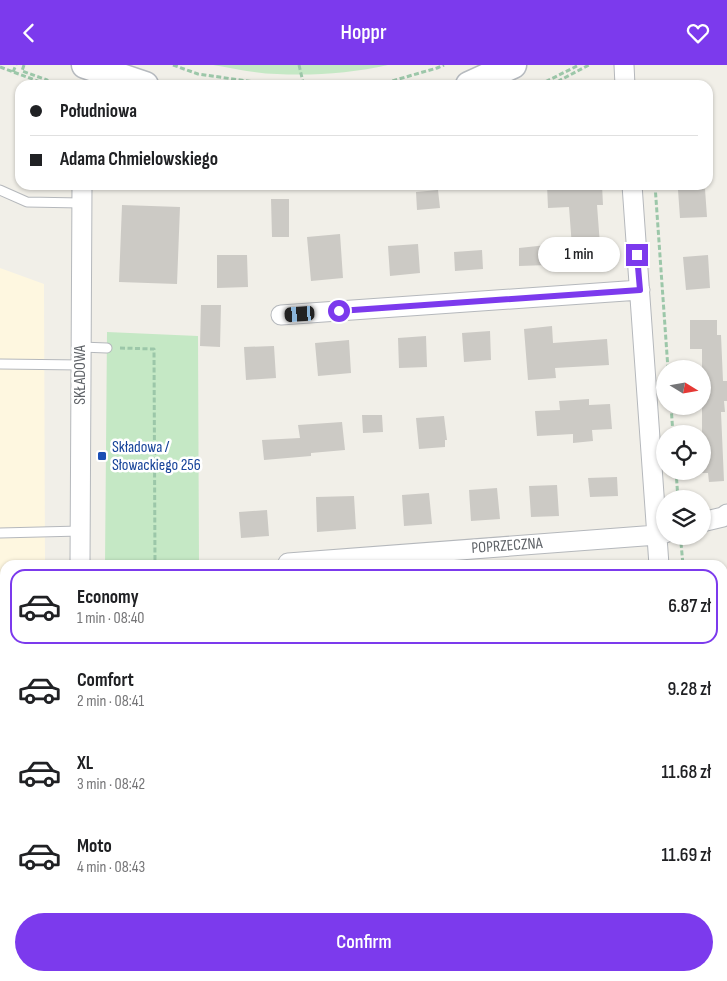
<!DOCTYPE html>
<meta charset="utf-8">
<style>
:root{--surface:#fff;--page:#f6f6f6;--text:#202124;--muted:#757577;--line:#e0e0e0;--accent:#7c3aed}
body{margin:0;font-family:"Sofia Sans Condensed",sans-serif;background:var(--page);color:var(--text);height:100vh;display:flex;flex-direction:column;font-size:19px;white-space:nowrap}
*{box-sizing:border-box;margin:0}
p{font-size:16px;color:var(--muted)}
.icon{flex:none;width:28px;height:28px;fill:none;stroke:currentColor;stroke-width:2;stroke-linecap:round;stroke-linejoin:round}
.map{position:relative;flex:1;overflow:hidden}
.sheet{position:absolute;left:0px;top:495px;width:728px;height:421px;display:flex;flex-direction:column;background:var(--surface);border-radius:15px 15px 0 0;box-shadow:0 1px 4px #0004}
.sheet>*{flex:none}
.top-card{position:absolute;left:15px;top:15px;width:698px;height:110px;border-radius:15px;box-shadow:0 1px 4px #0004;display:grid;align-content:center;height:110px;padding:0 15px;background:var(--surface)}
.needle{width:32px;rotate:101deg}
.fabs{position:absolute;left:656px;top:295px;display:grid;gap:10px}
.fabs a{display:grid;place-items:center;width:55px;height:55px;border-radius:50%;background:var(--surface);box-shadow:0 1px 4px #0004;font-size:25px}
.end{position:absolute;width:22px;height:22px;margin:-11px;border:6px solid #7c3aed;background:#fff;box-shadow:0 0 0 2px #fff}
.from{border-radius:50%}
.bubble{position:absolute;height:35px;border-radius:18px;background:var(--surface);box-shadow:0 1px 4px #0004;font-size:16px;font-weight:600;line-height:35px;text-align:center}
.car{position:absolute;width:15px;height:30px;margin:-15px -8px;border-radius:6px;box-shadow:0 0 4px 1px #0007;background:linear-gradient(#222 24%,#8ab4d8 0 40%,#222 0 76%,#8ab4d8 0 86%,#222 0)}
.top-card b{display:flex;align-items:center;gap:18px;height:48px;font-size:19px}
.top-card b+b{border-top:1px solid var(--line)}
.top-card i{width:12px;height:12px;background:var(--text)}
ul{padding:9px 0 0;list-style:none}
li{display:flex;align-items:center;gap:15px;height:75px;margin:0 10px 8px;padding:0 5px;border:2px solid transparent;border-radius:15px}
li div{flex:1}
li b{display:block;font-size:19px}
li em{font-style:normal;font-weight:600}
li.selected{border-color:var(--accent)}
li>.icon{width:45px;height:45px;stroke-width:1.5}
.action{display:flex;gap:10px;margin-top:auto;padding:10px 15px}
.action a{flex:1;height:58px;border-radius:30px;background:var(--accent);color:#fff;font-size:20px;font-weight:600;line-height:58px;text-align:center}
header{display:flex;justify-content:space-between;align-items:center;height:65px;padding:0 15px;background:var(--accent);color:#fff;font-size:22px;font-weight:600}
.map>svg:first-child{display:block}
</style>
<header><svg class="icon" aria-label="back" viewBox="0 0 24 24"><path d="M15 5l-7 7 7 7"/></svg>Hoppr<svg class="icon" aria-label="heart" viewBox="0 0 24 24"><path d="M12 20l-8-8c-3-5 5-10 8-4 3-6 11-1 8 4z"/></svg></header>
<div class="map">
<svg width="727" height="916" viewBox="0 0 727 916">
<rect width="100%" height="100%" fill="#f1efe8"/>
<path fill="#fef7e0" d="M0 203 44 219 45 500H5V911H44L43 916H0Z"/>
<path fill="#c5e8c5" d="M213 0H388C353 8 313 11 277 9 257 9 233 3 213 0Z
M107 267 198 271 199 500H105Z
M105 911H201V916H105Z"/>
<path fill="#cccac5" d="M547 120H602L603 140H597L600 180 572 182 569 142 548 143Z
M705 124 707 152 680 153 678 125Z
M438 125 440 143 417 145 416 127Z
M271 134H289V172H272Z
M122 140 180 142 177 219 119 217Z
M340 169 343 213 311 216 307 172Z
M418 179 420 208 390 211 388 181Z
M547 180 548 200 519 201V183Z
M482 185 483 204 455 206 454 187Z
M217 190H247L248 222 217 223Z
M708 190 710 223 686 225 683 192Z
M201 240H221L220 282 200 281Z
M690 255H717V270H721L723 316H727V336H724L725 347H721L724 416 709 417 708 408H702V284H690Z
M552 261 553 278 607 274 609 300 555 303 556 313 528 315 524 264Z
M490 266 491 295 464 297 462 268Z
M426 271 427 302 399 303 398 273Z
M349 275 351 308 318 311 315 278Z
M274 281 276 313 246 315 244 282Z
M589 334V340L610 339 612 364 592 365 593 376 573 378V369L537 371 535 346 560 345 559 336Z
M362 350H382L383 367 363 368Z
M444 351 447 375H445V382L419 384 416 353Z
M342 357 345 385 311 388V391L264 395 262 375 300 373 298 360Z
M617 412 618 431 590 432 588 413Z
M557 420 559 451 531 452 529 421Z
M497 423 500 454 471 456 469 425Z
M429 428 432 459 404 461 402 430Z
M354 431 356 464 317 467 316 432Z
M267 445 269 471 241 473 239 447Z"/>
<g fill="none" stroke-linecap="round" stroke-linejoin="round">
<g stroke="#b5b8bc" stroke-width="11">
<path id="lane" d="M0 125 27 137 81 138
M81 282 107 283
M0 299 81 300
M0 468 80 466
M0 706H5
M0 794H5
M0 904H5"/>
</g>
<g stroke="#b5b8bc" stroke-width="21">
<path id="street" d="M624 0 625 20
M632 120 659 500
M281 250 640 225
M702 457 723 452 727 449
M288 498 657 470 665 468
M80 500 82 120
M722 801 727 800
M691 911V916
M79 916V911"/>
</g>
<g stroke="#b6babf" stroke-width="29">
<path id="secondary" d="M85 0 145 20
M469 20 513 0"/>
</g>
<path stroke="#9cc7a9" stroke-width="3" stroke-dasharray="5 2.5" stroke-linecap="butt" d="M24 0 22 6 47 15 52 20
M173 0 198 9 275 20
M299 0 303 17
M0 2 43 18 45 20
M13 7 16 0
M378 20 437 3 444 0
M539 20 579 0
M551 20 589 0
M655 120 668 304
M120 283 154 284 155 500
M671 341 673 369
M676 406 678 434
M681 478 683 500
M722 771 727 768
M722 827 727 824
M155 911V916
M715 911V916"/>
<use href="#lane" stroke="#fff" stroke-width="9"/>
<use href="#street" stroke="#fff" stroke-width="19"/>
<use href="#secondary" stroke="#fff" stroke-width="26"/>
</g>
<g fill="none" stroke-linecap="round" stroke-linejoin="round">
<path stroke="#7c3aed" stroke-width="6" d="M339 246 640 225 637 190"/>
</g>
<rect fill="#1a4fb4" stroke="#fff" stroke-width="2" x="97" y="386" width="10" height="10" rx="2.5"/>
<g text-anchor="middle" dominant-baseline="central" stroke-width="5" stroke-linejoin="round" paint-order="stroke">
<g font-size="16" fill="#5f6368" stroke="#fff">
<text transform="translate(80 310) rotate(-90)">SKŁADOWA</text>
<text transform="translate(507 481) rotate(-4)">POPRZECZNA</text>
</g>
<g font-size="16" fill="#164399" stroke="#fff" text-anchor="start">
<text x="112" y="382">Składowa /<tspan x="112" dy="18">Słowackiego 256</tspan></text>
</g>
</g>
</svg>
<div class="fabs">
<a><svg class="needle" viewBox="-14 -14 28 28"><path d="M0-13l5 13h-10z" fill="#e53935"/><path d="M0 13l5-13h-10z" fill="#757577"/></svg></a>
<a><svg class="icon" aria-label="locate" viewBox="0 0 24 24"><circle cx="12" cy="12" r="6"/><path d="M12 2v4M12 18v4M2 12h4M18 12h4"/></svg></a>
<a><svg class="icon" aria-label="layers" viewBox="0 0 24 24"><path d="M12 4l9 5-9 5-9-5zM3 14l9 5 9-5"/></svg></a>
</div>
<i class="end from" style="left:339px;top:246px"></i>
<i class="end" style="left:637px;top:190px"></i>
<div class="bubble" style="left:538px;top:172px;width:82px">1 min</div>
<i class="car" style="left:300px;top:249px;rotate:266deg"></i>
<div class="top-card">
<b><i class="from"></i>Południowa</b>
<b><i></i>Adama Chmielowskiego</b>
</div>
<section class="sheet">
<ul>
<li class="selected"><svg class="icon" aria-label="car" viewBox="0 0 24 24"><path d="M5 17H2v-5l4-1 3-4h7l3 4 3 1v5h-3M9 17h6M6 11h13"/><circle cx="7" cy="17" r="2"/><circle cx="17" cy="17" r="2"/></svg><div><b>Economy</b><p>1 min · 08:40</p></div><em>6.87 zł</em></li>
<li><svg class="icon" aria-label="car" viewBox="0 0 24 24"><path d="M5 17H2v-5l4-1 3-4h7l3 4 3 1v5h-3M9 17h6M6 11h13"/><circle cx="7" cy="17" r="2"/><circle cx="17" cy="17" r="2"/></svg><div><b>Comfort</b><p>2 min · 08:41</p></div><em>9.28 zł</em></li>
<li><svg class="icon" aria-label="car" viewBox="0 0 24 24"><path d="M5 17H2v-5l4-1 3-4h7l3 4 3 1v5h-3M9 17h6M6 11h13"/><circle cx="7" cy="17" r="2"/><circle cx="17" cy="17" r="2"/></svg><div><b>XL</b><p>3 min · 08:42</p></div><em>11.68 zł</em></li>
<li><svg class="icon" aria-label="car" viewBox="0 0 24 24"><path d="M5 17H2v-5l4-1 3-4h7l3 4 3 1v5h-3M9 17h6M6 11h13"/><circle cx="7" cy="17" r="2"/><circle cx="17" cy="17" r="2"/></svg><div><b>Moto</b><p>4 min · 08:43</p></div><em>11.69 zł</em></li>
</ul>
<div class="action"><a>Confirm</a></div>
</section>
</div>
